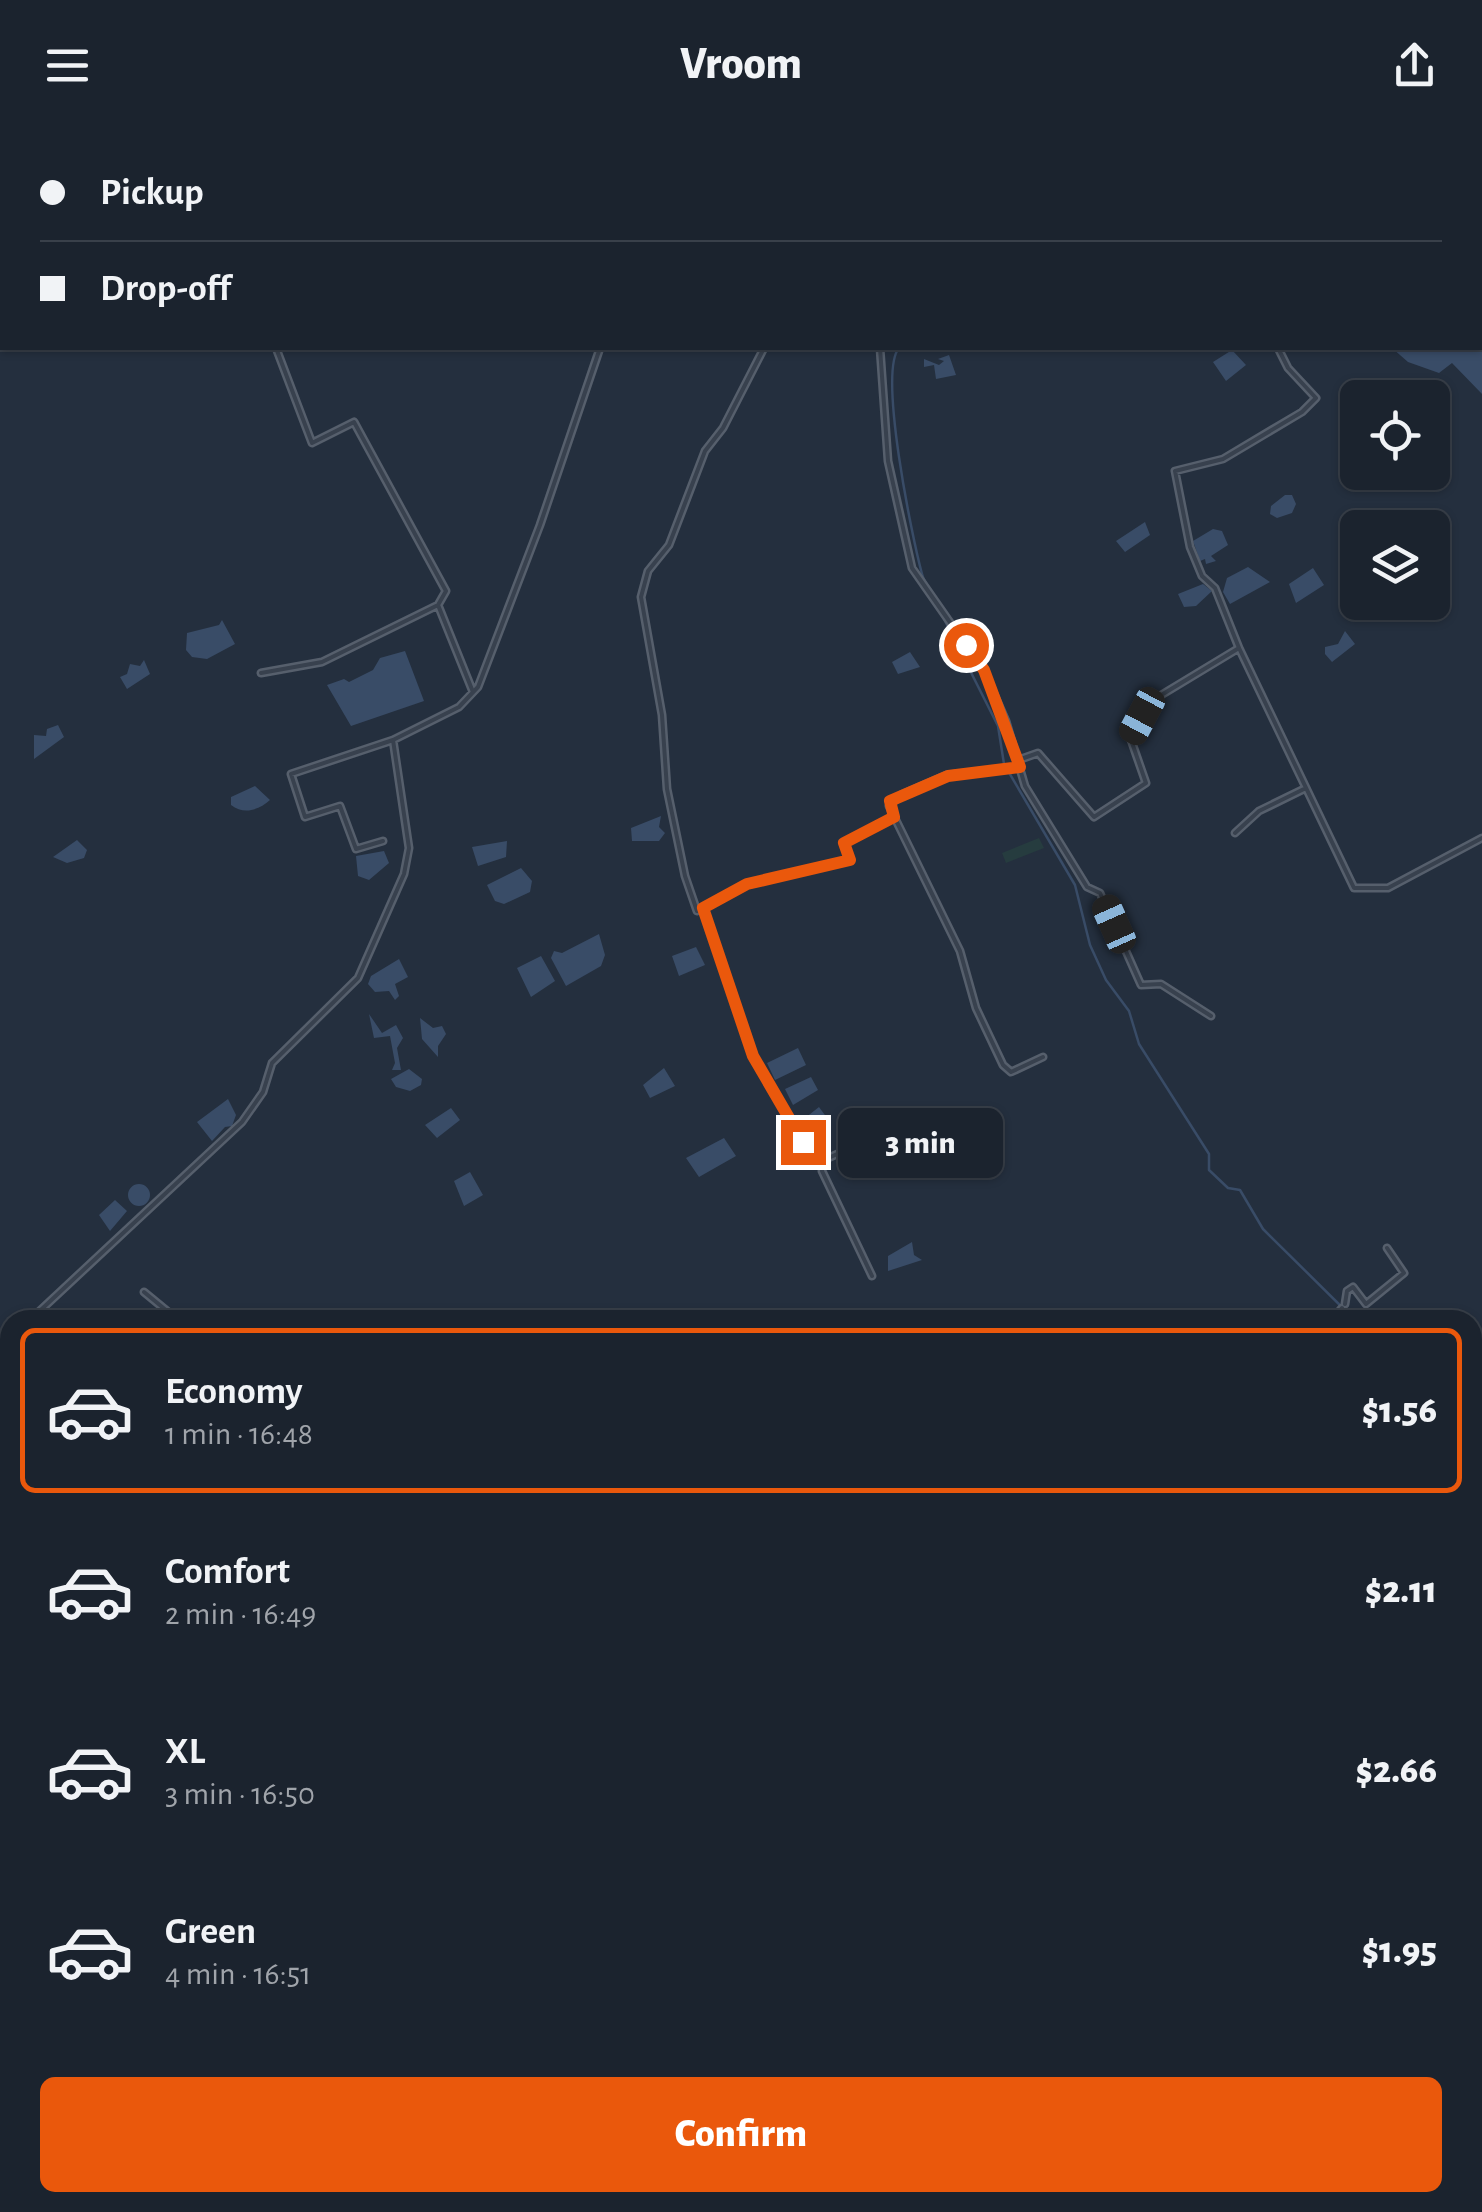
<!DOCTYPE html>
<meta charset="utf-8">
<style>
:root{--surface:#1b232e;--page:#282f3a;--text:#f1f3f6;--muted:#a0a4aa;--line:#39404a;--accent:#ea580c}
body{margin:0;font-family:"Alegreya Sans",sans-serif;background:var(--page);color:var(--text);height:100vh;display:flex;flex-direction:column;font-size:38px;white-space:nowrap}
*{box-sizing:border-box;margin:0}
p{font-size:32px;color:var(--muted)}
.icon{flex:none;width:55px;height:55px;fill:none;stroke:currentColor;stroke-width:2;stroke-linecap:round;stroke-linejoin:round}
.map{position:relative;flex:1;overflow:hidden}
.drawer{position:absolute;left:0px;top:1180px;width:1482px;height:902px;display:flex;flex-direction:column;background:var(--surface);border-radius:30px 30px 0 0;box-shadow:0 2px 8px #0004,0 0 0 2px var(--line)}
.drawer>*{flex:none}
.hud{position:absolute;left:0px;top:0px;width:1482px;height:220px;box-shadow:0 2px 8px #0004,0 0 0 2px var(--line);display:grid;align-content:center;height:220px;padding:0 40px;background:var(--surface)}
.controls{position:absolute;left:1340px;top:250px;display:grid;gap:20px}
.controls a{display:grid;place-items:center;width:110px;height:110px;border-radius:15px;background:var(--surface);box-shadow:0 2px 8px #0004,0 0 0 2px var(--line);font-size:50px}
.end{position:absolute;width:45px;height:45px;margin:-22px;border:12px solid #ea580c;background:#fff;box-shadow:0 0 0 5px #fff}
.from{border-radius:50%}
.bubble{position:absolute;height:70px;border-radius:15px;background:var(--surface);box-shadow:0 2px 8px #0004,0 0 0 2px var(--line);font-size:32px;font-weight:800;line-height:70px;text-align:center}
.car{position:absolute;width:30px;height:60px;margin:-30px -15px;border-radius:12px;box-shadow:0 0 8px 2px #0007;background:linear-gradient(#222 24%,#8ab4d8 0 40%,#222 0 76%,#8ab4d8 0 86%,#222 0)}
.hud b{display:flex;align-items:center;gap:35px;height:95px;font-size:38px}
.hud b+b{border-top:2px solid var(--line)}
.hud i{width:25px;height:25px;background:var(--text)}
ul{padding:18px 0 0;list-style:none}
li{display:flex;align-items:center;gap:30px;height:165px;margin:0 20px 15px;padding:0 20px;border:5px solid transparent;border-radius:15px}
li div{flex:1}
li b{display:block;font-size:38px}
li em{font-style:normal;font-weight:800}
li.active{border-color:var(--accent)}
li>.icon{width:90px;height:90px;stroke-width:1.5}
.action{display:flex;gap:20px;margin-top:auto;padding:20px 40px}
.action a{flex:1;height:115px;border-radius:15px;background:var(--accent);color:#fff;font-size:40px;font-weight:800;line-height:115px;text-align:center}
header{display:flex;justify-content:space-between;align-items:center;height:130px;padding:0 40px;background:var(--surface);font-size:45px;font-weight:800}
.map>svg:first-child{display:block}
</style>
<header><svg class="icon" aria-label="menu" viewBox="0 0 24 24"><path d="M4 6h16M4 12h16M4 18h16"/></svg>Vroom<svg class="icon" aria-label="share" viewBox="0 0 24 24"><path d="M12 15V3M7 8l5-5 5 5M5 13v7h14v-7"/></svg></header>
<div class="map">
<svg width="1482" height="2082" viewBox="0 0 1482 2082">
<rect width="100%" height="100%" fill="#242f3e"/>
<path fill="#263c3f" d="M1039 708 1044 718 1006 733 1002 723Z"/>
<path fill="#394c67" d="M926 0H1482V264L1452 233 1439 243 1408 232 1392 218H1480V2Z
M1232 220 1246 235 1226 251 1213 232Z
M949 225 956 245 936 249 934 235 924 237V229L939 235 944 231 938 229Z
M1285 365H1292L1296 374 1292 383 1277 388 1270 384 1271 376Z
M1145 392 1150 405 1125 422 1116 411Z
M1213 399 1222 401 1228 415 1211 426 1216 431 1206 434 1205 429 1200 431 1193 411Z
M1248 437 1270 452 1230 474 1223 462 1227 448Z
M1313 438 1324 455 1296 473 1289 454Z
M1203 454 1212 461 1196 476 1184 477 1178 464Z
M222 490 235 514 207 529 192 527 186 520 187 503 219 495Z
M1345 501 1355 514 1332 532 1325 524V517L1338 514Z
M405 521 424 571 351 596 327 555 344 549 349 552 373 540 380 528Z
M910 522 920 537 898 544 892 532Z
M144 530 150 544 127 559 120 547 127 544 130 534 140 536Z
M58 595 64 607 34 629V605L46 606 47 599Z
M255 656 270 670C259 680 244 685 231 675V667Z
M661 686 659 697 665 703 659 711H632L631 698Z
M77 710 87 720 84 728 67 733 53 727Z
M507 711 506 727 478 736 472 717Z
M384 721 389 733 369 750 358 746 356 726Z
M521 738 532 751 530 762 504 774 495 771 487 755Z
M599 804 605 825 601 836 566 856 551 828 554 821 562 823Z
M696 817 705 835 679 846 672 826Z
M541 826 555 851 531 867 517 838Z
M399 829 408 847 395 854 399 866 395 870 389 861 375 862 368 854 371 846Z
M369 884 382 903 396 895 403 908 397 918 401 940H392L395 933 390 906 374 908Z
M420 888 433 898 442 896 446 904 438 916V927L422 909Z
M798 918 806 935 775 950 767 933Z
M664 938 675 956 650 968 643 955Z
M409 939 422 949 421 955 410 961 396 957 391 949Z
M811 947 818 960 793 975 785 959Z
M228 969 236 985 232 996 225 997 212 1011 197 992Z
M819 977 830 992 808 1006 800 992Z
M451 978 460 990 437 1008 425 995Z
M724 1008 736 1026 699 1047 686 1028Z
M470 1042 483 1065 464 1076 454 1051Z
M128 1065a11 11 0 1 1 22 0a11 11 0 1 1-22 0Z
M115 1070 127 1081 110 1101 99 1085Z
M912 1112 914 1125 922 1130 888 1141V1126Z"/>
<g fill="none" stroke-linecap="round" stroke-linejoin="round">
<path stroke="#394c67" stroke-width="2.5" d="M875 2V0
M899 218C878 242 912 407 922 444 924 453 932 461 937 470
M941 483 998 596 1004 634 1075 755 1090 815 1106 850 1129 881 1139 914 1209 1024V1040L1228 1058 1240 1060 1263 1099 1355 1190"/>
<g stroke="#565f6c" stroke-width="9">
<path id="street" d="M805 0 806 2
M835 0 836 2
M312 2 315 0
M448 2 451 0
M685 2 688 0
M0 89 2 90
M276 218 312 313 354 292 446 461 438 475 473 562
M880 218 888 331 912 438 984 541 1006 591 1025 656 1087 757 1100 763 1141 855 1161 854 1211 886
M1239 518 1215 458 1202 446 1190 417 1175 341 1223 329 1302 282 1316 268 1288 238 1278 218
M261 543 322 532 438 475
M1021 629 1038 623 1094 687 1146 653 1130 607 1153 570 1239 518 1354 758H1388L1482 708
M1020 637 947 645 901 665 889 676 960 821 976 878 1003 935 1011 942 1043 927
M1235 703 1259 681 1306 658
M383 711 356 719 340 676 305 687 291 644 393 610
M697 781 685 746 667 659 662 585 641 467 648 441 669 415 705 321 723 298 764 218
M823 1002 803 1012 753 926 703 778 747 755 850 730 844 713 893 687
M872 1146 822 1041 824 1030 870 1009 890 987
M144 1162 178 1190
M1345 1174 1347 1161 1353 1157 1366 1174 1404 1143 1387 1118
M30 1190 242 992 263 962 272 933 358 848 404 744 409 718 393 610 459 577 478 557 540 395 600 218
M1332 1190 1342 1178
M0 1223 10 1212
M0 1286 10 1295
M1472 1302 1482 1290
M1472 1652 1482 1646"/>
</g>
<use href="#street" stroke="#38414e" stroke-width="4"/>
</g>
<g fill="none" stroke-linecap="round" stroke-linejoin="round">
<path stroke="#ea580c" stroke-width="12" d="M803 1012 753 926 703 778 747 754 850 730 844 713 894 687 890 671 948 646 1020 637 984 540 966 515"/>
</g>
</svg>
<div class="controls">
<a><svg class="icon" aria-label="locate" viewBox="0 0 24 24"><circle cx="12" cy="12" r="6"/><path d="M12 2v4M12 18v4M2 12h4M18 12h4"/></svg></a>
<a><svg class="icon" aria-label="layers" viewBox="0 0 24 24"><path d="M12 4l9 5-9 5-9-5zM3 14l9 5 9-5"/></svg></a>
</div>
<i class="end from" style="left:966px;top:515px"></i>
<i class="end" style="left:803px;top:1012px"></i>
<div class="bubble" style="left:838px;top:978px;width:165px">3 min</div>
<i class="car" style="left:1142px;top:586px;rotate:208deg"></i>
<i class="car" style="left:1114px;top:794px;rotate:336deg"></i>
<div class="hud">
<b><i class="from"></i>Pickup</b>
<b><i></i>Drop-off</b>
</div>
<section class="drawer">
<ul>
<li class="active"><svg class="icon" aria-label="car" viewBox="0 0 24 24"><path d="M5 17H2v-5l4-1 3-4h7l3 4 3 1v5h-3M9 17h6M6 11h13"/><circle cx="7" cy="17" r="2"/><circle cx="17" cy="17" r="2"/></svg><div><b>Economy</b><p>1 min · 16:48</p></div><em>$1.56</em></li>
<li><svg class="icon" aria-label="car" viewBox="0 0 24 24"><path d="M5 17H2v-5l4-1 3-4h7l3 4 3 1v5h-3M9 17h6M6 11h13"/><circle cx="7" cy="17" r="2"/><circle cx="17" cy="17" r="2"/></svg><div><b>Comfort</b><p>2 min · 16:49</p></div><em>$2.11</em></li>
<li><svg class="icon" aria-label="car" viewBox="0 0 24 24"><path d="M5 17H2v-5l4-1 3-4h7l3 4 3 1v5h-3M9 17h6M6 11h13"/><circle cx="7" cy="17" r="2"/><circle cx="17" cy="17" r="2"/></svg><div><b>XL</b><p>3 min · 16:50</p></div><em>$2.66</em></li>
<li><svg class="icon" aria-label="car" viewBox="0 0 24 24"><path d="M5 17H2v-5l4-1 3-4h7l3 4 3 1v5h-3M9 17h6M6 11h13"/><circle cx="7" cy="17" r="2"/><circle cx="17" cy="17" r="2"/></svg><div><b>Green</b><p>4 min · 16:51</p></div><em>$1.95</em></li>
</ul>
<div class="action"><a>Confirm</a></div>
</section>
</div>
